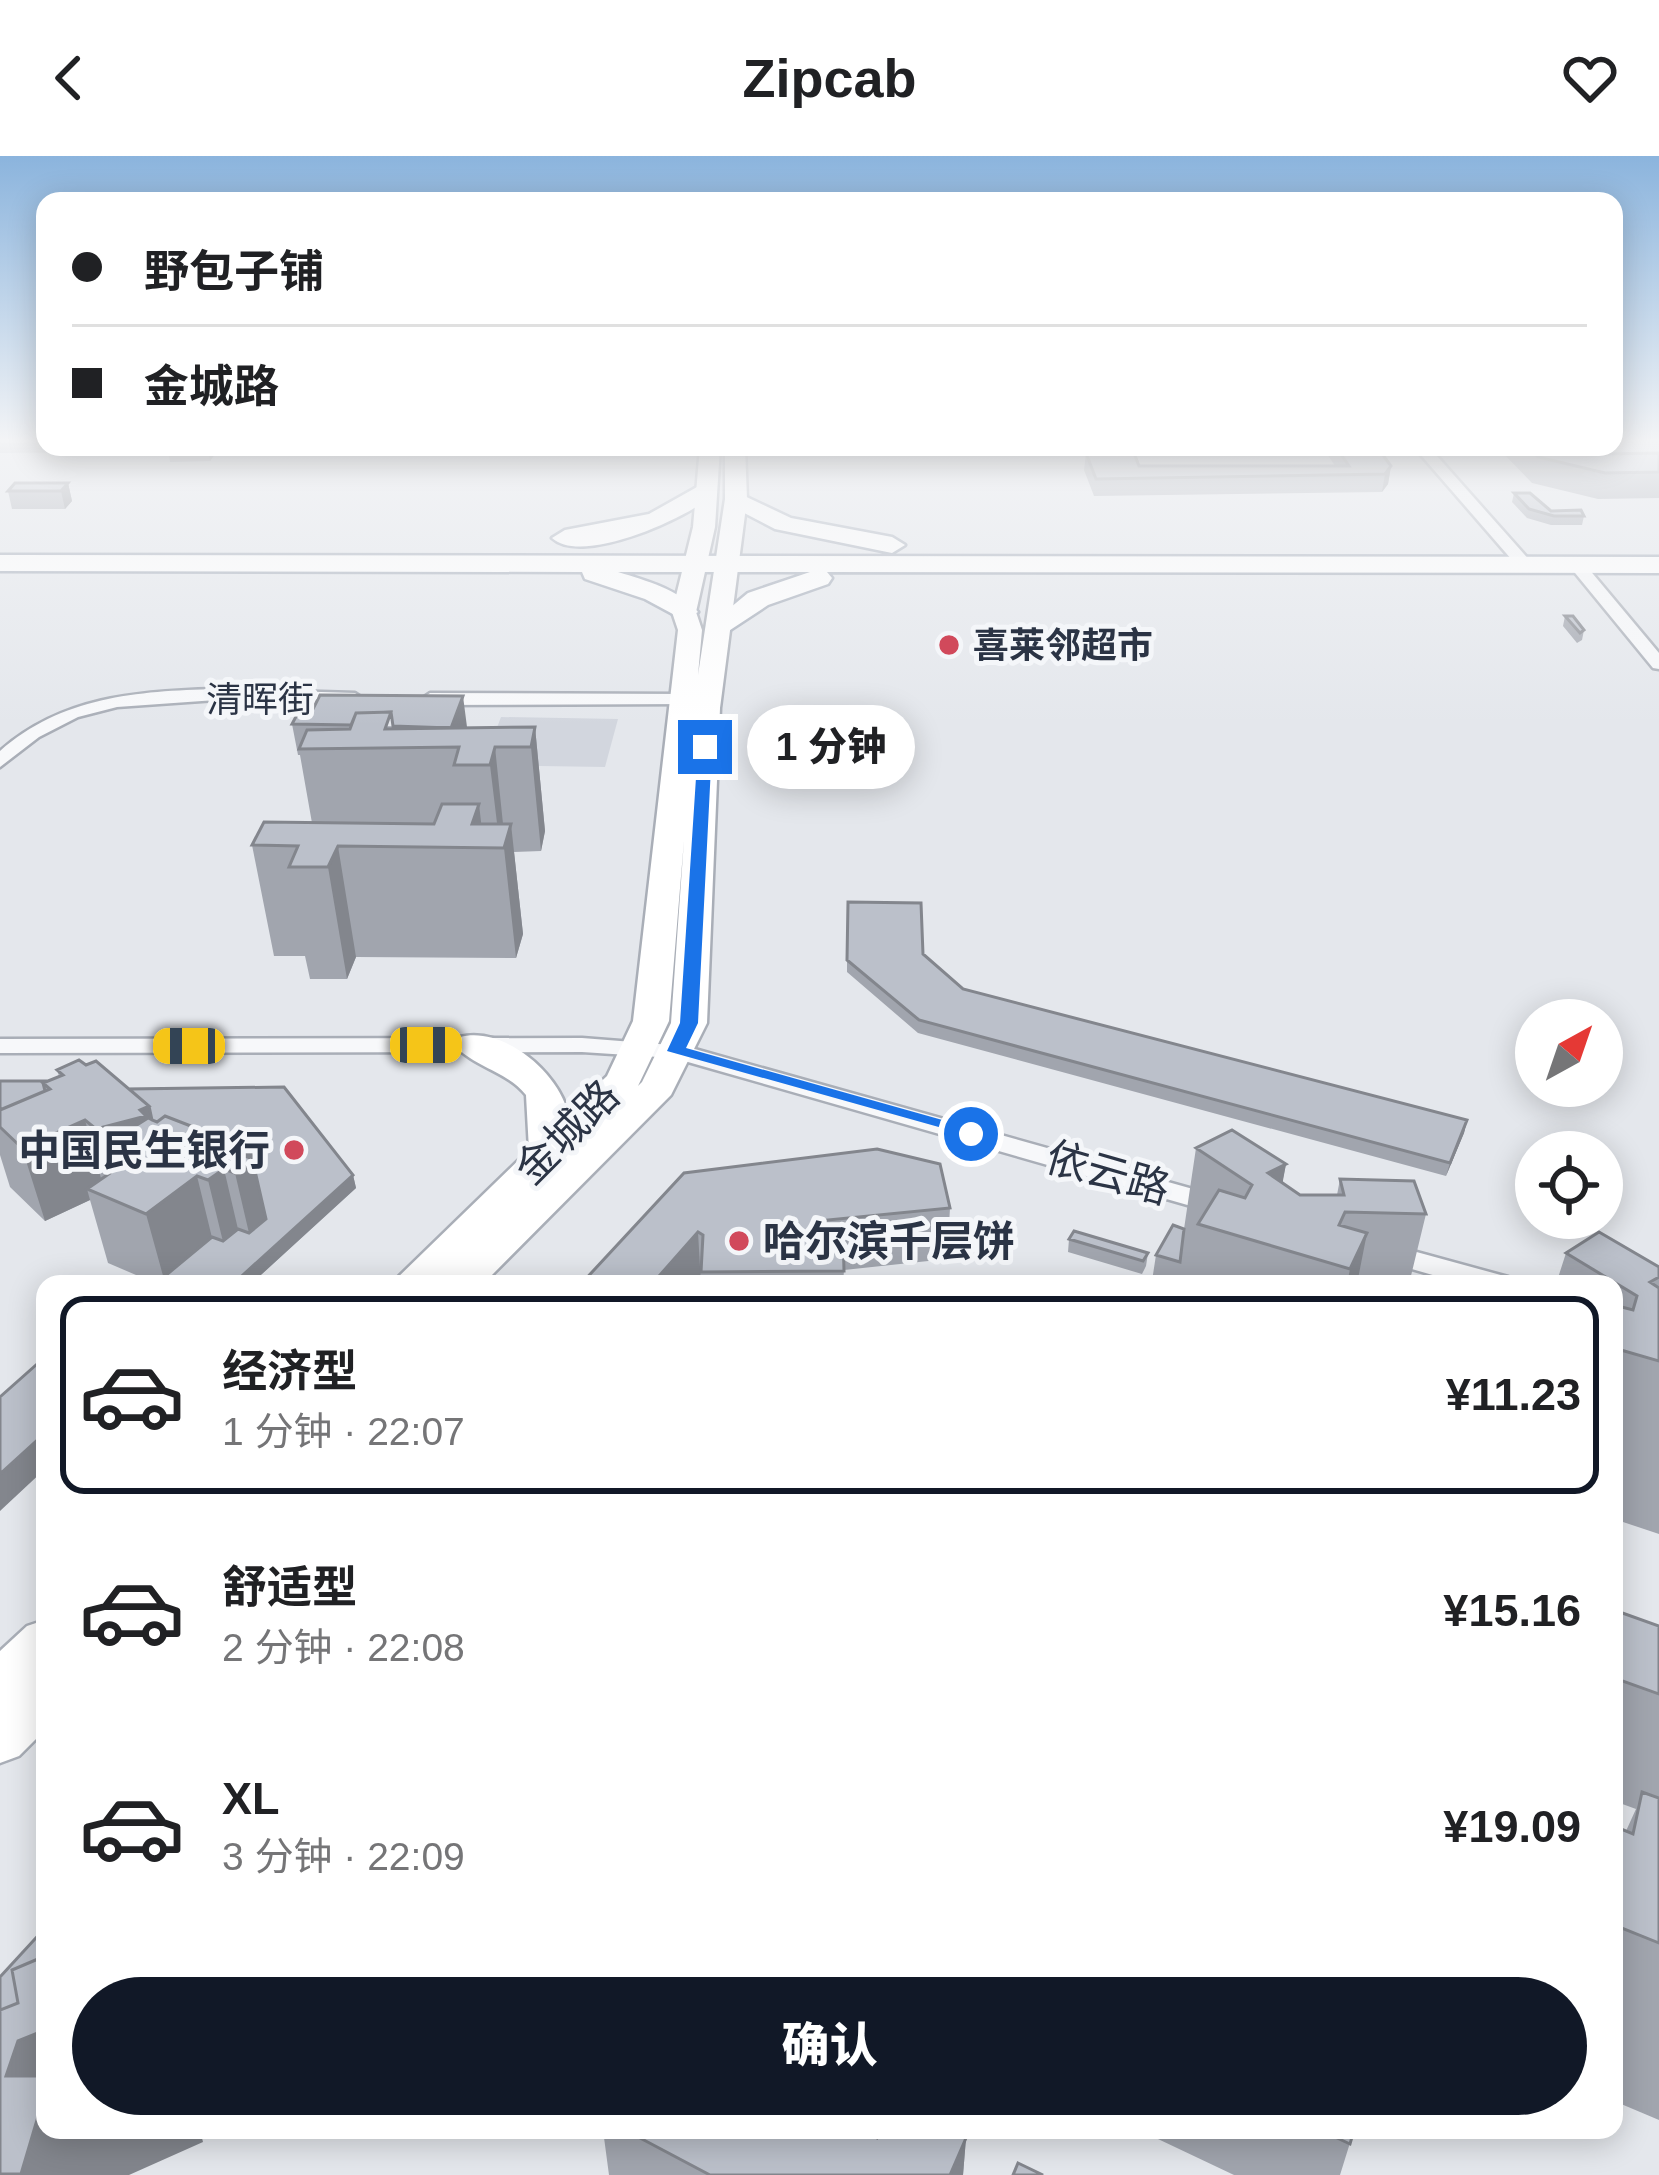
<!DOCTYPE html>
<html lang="zh">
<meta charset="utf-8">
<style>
:root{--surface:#fff;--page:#f2f2f2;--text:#202124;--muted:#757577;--line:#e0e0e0;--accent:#111827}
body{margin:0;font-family:Helvetica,"Noto Sans SC",sans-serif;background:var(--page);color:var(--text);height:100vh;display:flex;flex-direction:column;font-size:45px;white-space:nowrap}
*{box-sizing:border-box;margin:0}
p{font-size:39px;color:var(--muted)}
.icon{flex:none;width:66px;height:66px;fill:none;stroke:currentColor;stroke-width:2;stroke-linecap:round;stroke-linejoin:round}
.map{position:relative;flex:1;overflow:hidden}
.drawer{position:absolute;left:36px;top:1119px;width:1587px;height:864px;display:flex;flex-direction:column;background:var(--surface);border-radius:24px;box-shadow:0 6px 30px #0003}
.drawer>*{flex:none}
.guide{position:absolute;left:36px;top:36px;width:1587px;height:264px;border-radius:24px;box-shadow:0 6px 30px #0003;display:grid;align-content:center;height:264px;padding:0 36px;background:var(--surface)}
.needle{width:78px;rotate:40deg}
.fabs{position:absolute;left:1515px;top:843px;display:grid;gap:24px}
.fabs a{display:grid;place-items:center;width:108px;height:108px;border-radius:50%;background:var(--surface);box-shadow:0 6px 30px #0003;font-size:60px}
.end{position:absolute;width:54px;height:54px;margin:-27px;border:15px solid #1a73e8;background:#fff;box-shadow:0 0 0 6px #fff}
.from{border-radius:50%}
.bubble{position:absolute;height:84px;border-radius:42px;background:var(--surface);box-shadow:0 6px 30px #0003;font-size:39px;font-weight:800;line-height:84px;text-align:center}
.car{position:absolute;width:36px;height:72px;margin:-36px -18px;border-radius:15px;box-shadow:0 0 9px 3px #0007;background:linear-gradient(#f5c518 24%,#345 0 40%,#f5c518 0 76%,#345 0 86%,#f5c518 0)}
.guide b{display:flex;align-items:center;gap:42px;height:114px;font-size:45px}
.guide b+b{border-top:3px solid var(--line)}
.guide i{width:30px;height:30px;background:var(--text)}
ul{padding:21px 0 0;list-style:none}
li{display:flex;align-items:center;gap:36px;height:198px;margin:0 24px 18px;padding:0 12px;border:6px solid transparent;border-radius:24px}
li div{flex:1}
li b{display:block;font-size:45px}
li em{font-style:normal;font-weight:800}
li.selected{border-color:var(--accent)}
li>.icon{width:108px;height:108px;stroke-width:1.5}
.cta{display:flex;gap:24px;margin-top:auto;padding:24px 36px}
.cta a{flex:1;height:138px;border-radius:72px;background:var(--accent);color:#fff;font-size:48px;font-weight:800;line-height:138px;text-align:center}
header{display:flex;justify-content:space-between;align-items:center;height:156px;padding:0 36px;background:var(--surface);font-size:54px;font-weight:800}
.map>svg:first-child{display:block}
</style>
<header><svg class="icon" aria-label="back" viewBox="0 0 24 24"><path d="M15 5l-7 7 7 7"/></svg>Zipcab<svg class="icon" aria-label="heart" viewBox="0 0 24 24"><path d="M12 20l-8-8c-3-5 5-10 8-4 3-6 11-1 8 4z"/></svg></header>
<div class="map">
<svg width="1659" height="2019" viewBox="0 0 1659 2019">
<rect width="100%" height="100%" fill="#e4e7ec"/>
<path fill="#d2d6de" d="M501 561 618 563 605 611 483 609Z"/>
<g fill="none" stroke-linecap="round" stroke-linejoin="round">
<g stroke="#a9aeb7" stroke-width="5">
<path id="street" d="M1414 291H1429L1531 406V412H1519Z
M1571 406H1583L1659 497V513L1653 512 1571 412Z
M216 533 355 537 364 543 355 549 216 544 117 551 78 561 39 581 0 611V595C61 541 137 535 216 533Z
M682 538 691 544 689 548 430 549 421 543 430 537Z
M582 882 684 890 1232 1044 1236 1050 1222 1059 1212 1056 674 902 582 896 0 897V883Z
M1380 1086 1508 1121 1513 1128H1464L1370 1101 1366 1095 1370 1089Z"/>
</g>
<g stroke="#a9aeb7" stroke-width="5">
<path id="secondary" d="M700 291H720L715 371 696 456 702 474 698 519 725 343V291H745L747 343 720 552 707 867 671 939 483 1128H391L529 994 526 939C507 915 473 911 455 889L460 881C504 870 558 916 568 957L607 920 633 865 678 474 672 456 693 371ZM684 684 671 867 642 926 638 930 669 865Z
M45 1464V1574L19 1600 0 1607V1495L27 1470Z"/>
</g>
<g stroke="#a3abb8" stroke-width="5">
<path id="primary" d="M706 326 715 328V338C687 362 582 410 552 382L565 374 649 358Z
M736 336 791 362 892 381 905 389 892 397 775 373 727 348V338Z
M0 399 1659 401V417L827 416 832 422 828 428 768 449 721 480 707 471 748 437 810 416H618C647 425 678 433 698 456L684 464 645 443 585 423 582 416 0 415Z"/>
</g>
<use href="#street" fill="#f7f8fa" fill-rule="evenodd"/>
<use href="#secondary" fill="#fff" fill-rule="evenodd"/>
<use href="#primary" fill="#fff" fill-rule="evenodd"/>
</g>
<path fill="#a1a5ae" d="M0 287H45V291H132L128 296 0 297Z
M168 291H220L210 305 170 306Z
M1327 291H1377L1391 310 1388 328 1382 336 1094 340 1084 314 1086 297 1139 310H1335L1326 296Z
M1497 291H1597L1604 298 1659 297V342L1598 343 1532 327Z
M68 327 72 345 65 353H12L8 335Z
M1514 337 1551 355 1584 360 1582 369H1551L1527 362 1512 346Z
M1565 460 1584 474 1582 484 1577 487 1563 470Z
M292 568 467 572 535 571 545 675 541 695 514 696 523 778 516 802 356 801 347 823H310L305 800H274L252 689 312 667 300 599H298Z
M923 798 963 833 1467 964 1464 977 1446 1020 918 877 847 816V804Z
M86 909 129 933 353 1019 356 1032 251 1128H157L108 1107 90 1044 45 1065 10 1031 0 999V925H48L59 920 57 914Z
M1196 992 1286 1008 1282 1027 1300 1039H1337L1340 1023 1426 1058 1409 1128H1161L1152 1125 1156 1099 1184 1073Z
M684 1017 950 1052 947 1103 844 1114 843 1128H581Z
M1069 1083 1148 1097 1146 1110 1142 1118 1068 1096Z
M1566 1097 1659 1111V1378L1614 1363V1128H1556Z
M1614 1454 1659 1470V1964L1614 1945V1670L1626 1675 1636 1653 1614 1645Z
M603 1974H862L877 1982H966L963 2019H609Z
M1139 1974H1354L1340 2019H1234Z"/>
<path fill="#83868d" d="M207 291H220L210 305Z
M1391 310 1388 328 1382 336 1385 318Z
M68 327 72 345 65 353 61 335Z
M463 540 467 571 451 572Z
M535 571 545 675 541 695 531 591Z
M495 591 505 687 511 668 523 778 516 802 504 692H500L490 609Z
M479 648 484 692 472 668Z
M338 690 356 801 347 823 328 711Z
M149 950 167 1022 139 978 129 974 135 995 122 990 136 1040 116 1046 96 973Z
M85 964 105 1037 87 1033 90 1044 45 1065 22 992Z
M1467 964 1464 977 1446 1020 1450 1007Z
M250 993 269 1076 252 1090 235 1017 242 999Z
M1286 1008 1271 1090 1268 1017Z
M224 1013 241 1086 226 1098 208 1024Z
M353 1019 356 1032 251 1128H233Z
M197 1020 215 1094 165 1127 146 1058Z
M698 1076 701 1128H652Z
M1367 1077 1357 1128H1347L1350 1113Z
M45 1277V1313L0 1355V1318Z
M45 1873V1974H200L203 1986 129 2019H21L0 1925 18 1885Z
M966 1982 963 2019H950Z"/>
<path fill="#bbc0ca" stroke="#83868d" stroke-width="3" d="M1336 291H1377L1391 310 1385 318 1096 323 1086 297H1134L1139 310H1349Z
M1528 291H1597L1604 298 1659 297V316L1605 317 1538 301Z
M15 327H68L61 335H8Z
M1514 337H1530L1551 355 1581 354 1584 360H1554L1529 353Z
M1565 460H1573L1584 474 1580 477Z
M320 539 463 540 451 572 393 570 391 556 356 557 351 569 292 568 299 555H312Z
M391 556 385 573 535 571 531 591H495L490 609H454L459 591 299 593 307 574 350 573 356 557Z
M442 648H479L472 668H511L504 692 338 690 328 711H289L298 690 252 689 264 666 434 668Z
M848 746 921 747 923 798 963 833 1467 964 1450 1007 919 864 847 804Z
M79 904 86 909 96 905 149 950 140 954 146 960 96 973 85 964 22 992 0 971V954L50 933 43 927 63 919 57 914Z
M0 925H48L43 927 45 935 0 954Z
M284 931 353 1019 233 1128H167L159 1125 212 1081 223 1085 238 1073 249 1077 266 1063 250 993 165 960 157 966 152 964 149 950 129 933Z
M165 960 250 993 242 999 253 1003 235 1017 224 1013 208 1024 197 1020 146 1058 87 1033 139 997 122 990 139 978 129 974 148 962 157 966Z
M1232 974 1286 1008 1268 1017 1300 1039H1344L1340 1023 1414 1025 1426 1058 1345 1056 1339 1069 1367 1077 1350 1113 1198 1068 1219 1034 1245 1042 1252 1029 1196 992Z
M877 993 940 1008 950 1052 817 1065V1078H843L844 1115 701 1116 703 1079 698 1076 652 1128H581L684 1017Z
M1173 1069 1184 1073 1180 1106 1156 1099Z
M1074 1075 1148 1097 1143 1105 1069 1083Z
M1599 1076 1659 1111V1121L1650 1126 1659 1132V1205L1614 1192V1149L1633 1154 1637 1140 1566 1097Z
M45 1201V1277L0 1318V1241Z
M1614 1454 1659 1470V1538L1614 1522Z
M1642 1636 1659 1642V1787L1614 1769V1670L1633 1678Z
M45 1772V1800L12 1814 18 1847 0 1854V1821Z
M45 1800V1874L18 1885 6 1920H45V1937L21 2018H0V1854L18 1847 12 1814Z
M625 1974H862L877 1982 881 1974H951L966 1982 950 2019H710Z
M1320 1974H1354L1350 1988Z
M1018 2007 1043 2019H1013Z"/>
<linearGradient id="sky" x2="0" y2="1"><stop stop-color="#8bb4dd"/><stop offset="0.5" stop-color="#f3f4f6"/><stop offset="1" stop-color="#f3f4f6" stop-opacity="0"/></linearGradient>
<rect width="1659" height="569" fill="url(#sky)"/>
<path fill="#1a73e8" d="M705 587 712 591 698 867 686 892 978 974V982L667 895 680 867 698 591Z"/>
<g fill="#d1495b" stroke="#f4f6f9" stroke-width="4.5">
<circle cx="949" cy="489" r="12"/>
<circle cx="294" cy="994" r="12"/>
<circle cx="739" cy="1085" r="12"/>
</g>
<g text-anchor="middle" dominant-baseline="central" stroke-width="10" stroke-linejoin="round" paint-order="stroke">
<g font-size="36" font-weight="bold" fill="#2b3445" stroke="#f4f6f9" text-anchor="start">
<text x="973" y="489">喜莱邻超市</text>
</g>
<g font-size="36" fill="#2b3445" stroke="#f4f6f9">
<text x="260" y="543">清晖街</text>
</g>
<g font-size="42" fill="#2b3445" stroke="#f4f6f9">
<text transform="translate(567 976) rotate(-45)">金城路</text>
<text transform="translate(1108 1017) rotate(16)">依云路</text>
</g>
<g font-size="42" font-weight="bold" fill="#2b3445" stroke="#f4f6f9" text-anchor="end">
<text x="270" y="994">中国民生银行</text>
<text x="763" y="1085" text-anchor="start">哈尔滨千层饼</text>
</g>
</g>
</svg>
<div class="fabs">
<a><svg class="needle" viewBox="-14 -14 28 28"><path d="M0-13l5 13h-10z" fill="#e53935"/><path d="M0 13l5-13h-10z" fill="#757577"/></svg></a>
<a><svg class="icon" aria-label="locate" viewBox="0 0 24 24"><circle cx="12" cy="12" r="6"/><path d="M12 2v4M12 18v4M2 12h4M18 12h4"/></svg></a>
</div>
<i class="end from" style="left:971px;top:978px"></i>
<i class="end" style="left:705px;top:591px"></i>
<div class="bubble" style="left:747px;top:549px;width:168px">1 分钟</div>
<i class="car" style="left:426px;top:889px;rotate:90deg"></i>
<i class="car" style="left:189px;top:890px;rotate:270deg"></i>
<div class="guide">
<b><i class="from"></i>野包子铺</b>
<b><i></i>金城路</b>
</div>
<section class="drawer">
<ul>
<li class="selected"><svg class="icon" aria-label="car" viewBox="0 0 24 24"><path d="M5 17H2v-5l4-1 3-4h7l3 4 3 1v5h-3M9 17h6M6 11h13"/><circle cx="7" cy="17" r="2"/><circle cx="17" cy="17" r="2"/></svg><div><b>经济型</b><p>1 分钟 · 22:07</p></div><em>¥11.23</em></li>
<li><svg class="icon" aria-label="car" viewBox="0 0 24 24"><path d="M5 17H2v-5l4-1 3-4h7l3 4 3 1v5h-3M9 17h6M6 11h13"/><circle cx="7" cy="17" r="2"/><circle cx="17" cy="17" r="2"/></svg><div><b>舒适型</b><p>2 分钟 · 22:08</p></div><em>¥15.16</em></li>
<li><svg class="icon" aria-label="car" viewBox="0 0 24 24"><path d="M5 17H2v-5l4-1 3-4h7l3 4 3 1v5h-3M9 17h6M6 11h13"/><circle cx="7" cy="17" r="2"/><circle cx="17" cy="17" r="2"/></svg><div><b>XL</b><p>3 分钟 · 22:09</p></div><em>¥19.09</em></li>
</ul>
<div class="cta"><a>确认</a></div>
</section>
</div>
